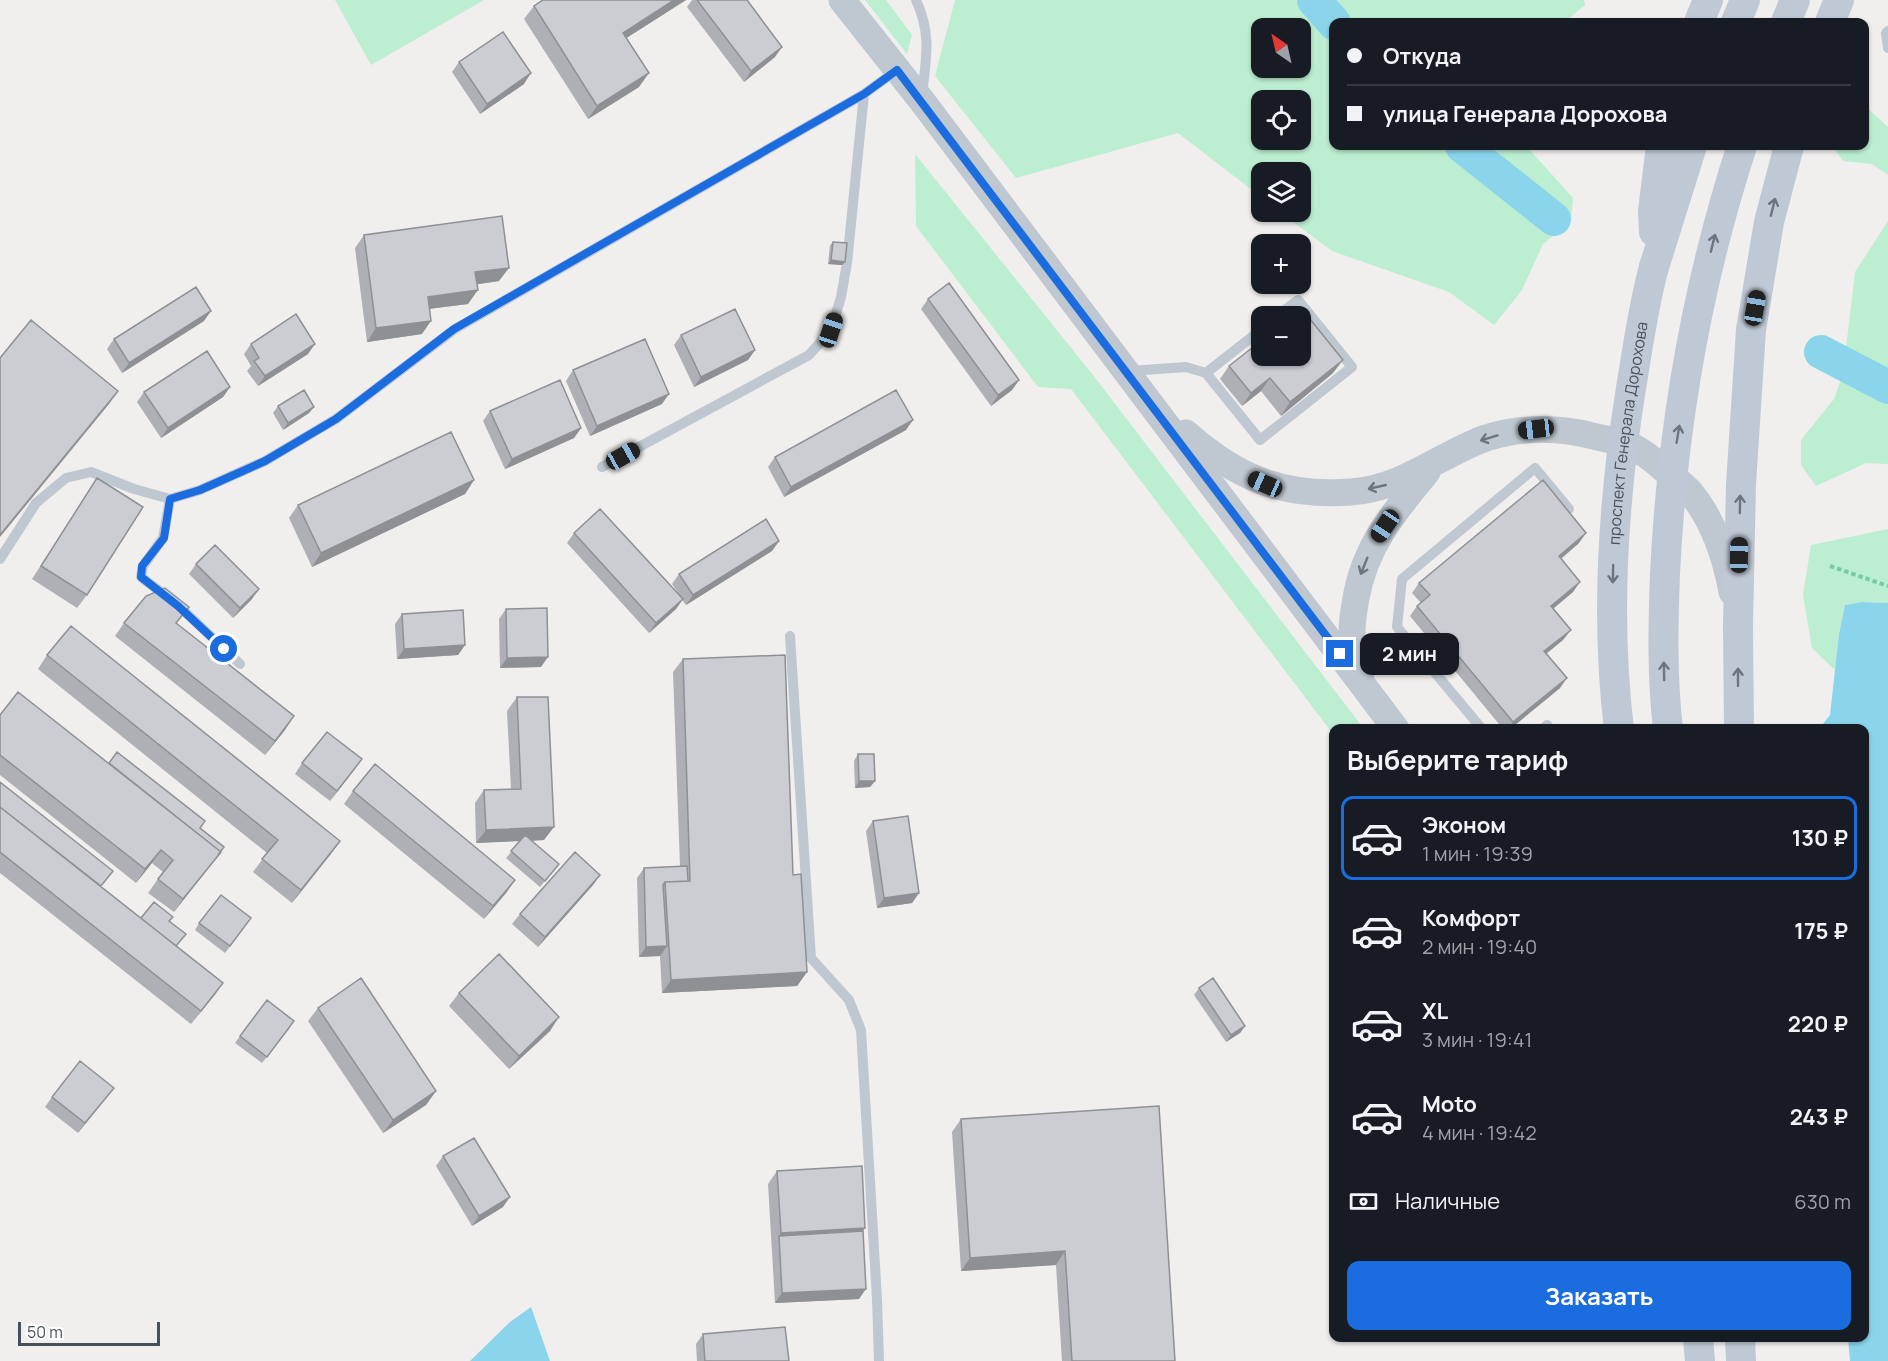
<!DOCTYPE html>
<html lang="ru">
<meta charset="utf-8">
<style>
:root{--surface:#171b24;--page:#242831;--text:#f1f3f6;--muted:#9ea1a6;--line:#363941;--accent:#1a6cdf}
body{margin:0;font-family:Manrope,sans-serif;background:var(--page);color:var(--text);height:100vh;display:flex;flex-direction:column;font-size:22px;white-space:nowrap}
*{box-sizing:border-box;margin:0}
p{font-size:20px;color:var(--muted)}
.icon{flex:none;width:33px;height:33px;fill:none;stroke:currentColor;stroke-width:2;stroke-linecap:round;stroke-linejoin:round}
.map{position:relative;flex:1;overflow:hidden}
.details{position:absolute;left:1329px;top:724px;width:540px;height:618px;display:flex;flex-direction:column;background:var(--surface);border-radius:12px;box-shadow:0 2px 4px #0004}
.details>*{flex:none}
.banner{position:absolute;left:1329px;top:18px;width:540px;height:132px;border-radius:12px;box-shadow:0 2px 4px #0004;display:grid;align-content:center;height:132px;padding:0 18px;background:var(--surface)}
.needle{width:39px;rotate:326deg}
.tools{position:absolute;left:1251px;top:18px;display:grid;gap:12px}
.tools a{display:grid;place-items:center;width:60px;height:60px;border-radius:12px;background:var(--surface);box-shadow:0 2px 4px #0004;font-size:30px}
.scale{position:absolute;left:18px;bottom:15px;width:142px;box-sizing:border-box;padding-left:6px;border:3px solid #46515b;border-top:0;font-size:16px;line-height:21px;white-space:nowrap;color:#46515b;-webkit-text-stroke:4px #fff;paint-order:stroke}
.end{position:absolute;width:27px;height:27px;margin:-14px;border:8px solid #1a6cdf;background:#fff;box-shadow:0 0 0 3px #fff}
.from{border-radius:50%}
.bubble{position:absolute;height:42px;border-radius:12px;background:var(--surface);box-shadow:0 2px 4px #0004;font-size:20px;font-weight:700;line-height:42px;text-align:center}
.car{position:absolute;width:18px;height:36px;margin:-18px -9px;border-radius:8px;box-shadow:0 0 4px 2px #0007;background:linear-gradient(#222 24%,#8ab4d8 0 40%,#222 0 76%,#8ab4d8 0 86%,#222 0)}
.banner b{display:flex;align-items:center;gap:21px;height:57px;font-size:22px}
.banner b+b{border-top:2px solid var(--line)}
.banner i{width:15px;height:15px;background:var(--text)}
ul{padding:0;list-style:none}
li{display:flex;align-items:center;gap:18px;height:84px;margin:0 12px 9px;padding:0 6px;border:3px solid transparent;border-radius:12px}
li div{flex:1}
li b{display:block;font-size:22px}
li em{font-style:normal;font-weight:700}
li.selected{border-color:var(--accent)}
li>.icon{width:54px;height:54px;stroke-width:1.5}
h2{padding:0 18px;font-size:27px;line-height:72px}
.pay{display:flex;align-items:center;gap:15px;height:66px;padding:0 18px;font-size:22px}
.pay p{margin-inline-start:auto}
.cta{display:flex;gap:12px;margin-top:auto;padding:12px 18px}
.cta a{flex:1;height:69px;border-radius:12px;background:var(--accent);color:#fff;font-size:24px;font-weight:700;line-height:69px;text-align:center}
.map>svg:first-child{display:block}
</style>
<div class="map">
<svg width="1888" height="1361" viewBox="0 0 1888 1361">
<rect width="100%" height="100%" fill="#f1eeee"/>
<path fill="#bceed1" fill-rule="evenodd" d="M335 0H484L371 65Z
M865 0H886L912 35 907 54Z
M955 0H1584L1585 5 1565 22H1334V146H1530L1529 149 1573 198 1571 221 1543 244 1522 290 1494 325 1449 292 1332 251 1280 212H1300V172H1262L1261 197 1178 133 1016 178 935 76ZM1300 28V68H1262V28ZM1300 100V140H1262V100Z
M1865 106 1888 127V175L1872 164 1843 161 1832 146H1864Z
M915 154 1093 375 1364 729H1334L1333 734 1071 389 1038 387 916 226Z
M1888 221V464L1866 463 1816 486 1801 465V440L1834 399 1843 374 1855 272Z
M1888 529V603L1862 602 1845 605 1839 634 1835 670 1812 648 1803 595 1811 545Z"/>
<path fill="#8ad5eb" d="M1862 602 1888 603V1361H1850L1848 1338H1864V729H1819L1830 715 1839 634 1845 605Z
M531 1307 550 1361H470L510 1322Z"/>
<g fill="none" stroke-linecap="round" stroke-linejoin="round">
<path stroke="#8ad5eb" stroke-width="34" d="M1314 0 1334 23
M1462 146 1554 219
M1821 352 1888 387"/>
<path stroke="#75cca3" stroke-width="4" stroke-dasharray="4.5 3" stroke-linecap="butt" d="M1830 566 1888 586"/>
<path stroke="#bfc8d0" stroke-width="10" d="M916 0C932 35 926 58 922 95
M1888 31 1886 33 1888 48
M1130 371 1186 367 1206 373 1260 440 1352 367 1298 300 1277 316
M1206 373 1262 329
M602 467 809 355 831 330 841 297 847 263 864 94
M170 499 163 538 143 566 141 577 179 606 240 664
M0 559 36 503 66 478 91 472 134 489 170 499 200 490 265 461 336 419 455 329 864 94 897 70
M790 636 811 958 849 1000 861 1030 877 1299 879 1361
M1482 729 1397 627 1402 579 1535 468 1569 509
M1543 729 1547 725 1550 729"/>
<path stroke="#bfc8d0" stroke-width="27" d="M842 0 922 101 1396 729
M1186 433C1237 478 1283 497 1351 492 1404 488 1439 455 1486 438 1520 427 1558 427 1593 436 1605 439 1618 441 1629 445 1643 451 1655 461 1666 471 1674 478 1683 484 1690 492 1713 519 1726 558 1732 592
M1361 674C1350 643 1350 630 1356 598 1365 546 1394 512 1427 472"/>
<path stroke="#bfc9d5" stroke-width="30" d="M1699 22 1708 0
M1736 22 1745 0
M1786 22 1795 0
M1830 22 1839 0
M1654 232 1653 211 1661 146
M1654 267 1692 146
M1739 729 1738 626 1741 484 1751 330 1769 222 1789 146
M1698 1338 1700 1361
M1740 1338 1741 1361"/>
<g stroke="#bfc9d5" stroke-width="30">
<path id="s1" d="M1619 729C1605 615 1613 501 1631 388 1638 347 1643 307 1654 267"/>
<path d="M1668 729C1662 678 1663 626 1665 574 1672 428 1697 284 1742 146"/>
</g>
</g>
<path fill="#afb0b5" d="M543 0H686L626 38 639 87 588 119 524 19 534 6Z
M692 0H747L775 57 744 82 687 7Z
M459 62 524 84 480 114 452 72Z
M364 235 499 281 477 284 468 304 429 309 422 334 367 342 355 248Z
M833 242 842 265 828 264 830 245Z
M928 299 1019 380 1012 390 991 406 921 309Z
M204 321 122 373 107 349 114 339Z
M681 335 755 350 748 360 694 387 674 345Z
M251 344 308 354 258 386 247 371 251 366 244 354Z
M1229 366 1333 373 1281 416 1261 391 1242 406 1220 379Z
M573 370 662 404 590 436 566 381Z
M230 387 223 397 161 438 137 402 144 392Z
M278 406 314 407 309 413 283 430 273 413Z
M490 411 581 428 574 438 505 469 483 421Z
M906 430 784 497 768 467 775 457Z
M97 478 87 595 77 608 32 579Z
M474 480 465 494 312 567 289 518 298 505Z
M574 533 681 597 672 584 679 574 779 541 772 551 686 605 682 600 676 609 649 633 567 543Z
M1579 543 1561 559 1573 592 1553 609 1563 640 1546 654 1560 688 1510 729H1503L1410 616 1417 606 1421 603 1412 593 1419 583Z
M196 564 252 599 233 618 189 574Z
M506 609 541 667 500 668 499 619Z
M402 614 465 645 458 655 397 659 395 624Z
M124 623 177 624 285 730 265 755 115 636Z
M47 655 340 841 330 855 292 903 253 872 267 853 38 669Z
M683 659 793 875 807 972 797 986 662 993 660 956 639 957 637 878 644 868 680 866 673 672Z
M517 697 544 840 532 841 559 864 540 887 506 858 520 841 476 843 475 803 484 790 511 789 507 711Z
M0 715 109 763 205 821 200 828 217 857 174 912 148 893 163 872 152 863 136 883 0 775Z
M858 754 875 781 870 787 855 788 854 761Z
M362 759 330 801 295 774 302 763Z
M0 782 101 887 141 918 169 921 177 947 223 983 191 1024 0 873Z
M353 791 515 880 506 893 484 919 344 804Z
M873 821 919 893 912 903 877 908 866 831Z
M600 875 593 885 538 947 512 924 520 914Z
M199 923 246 925 225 953 195 930Z
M1199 988 1245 1026 1240 1033 1226 1042 1194 995Z
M459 993 550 1031 509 1069 449 1006Z
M318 1008 436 1091 426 1105 383 1133 308 1021Z
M290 1028 262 1063 235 1043 240 1036Z
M52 1097 106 1098 78 1133 45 1107Z
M961 1119 1175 1361H1062L1056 1265 961 1271 952 1132Z
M443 1156 503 1207 472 1226 436 1166Z
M777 1171 865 1228 863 1231 859 1299 775 1303 768 1184Z
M703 1334 789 1361H697L696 1344Z"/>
<path fill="#8e9094" d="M674 0H686L614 46 623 33Z
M782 47 775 57 744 82 751 71Z
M531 73 524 84 480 114 487 104Z
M649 73 639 87 588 119 597 106Z
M831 260 845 262 842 265 828 264Z
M509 268 499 281 466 286 475 272Z
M478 290 468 304 419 310 428 297Z
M211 311 204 321 122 373 129 363Z
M431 321 422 334 367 342 376 328Z
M315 344 308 354 258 386 265 376Z
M755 350 748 360 694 387 701 377Z
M1343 360 1333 373 1281 416 1290 402Z
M1270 378 1261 391 1242 406 1251 393Z
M1019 380 1012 390 991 406 998 395Z
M230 387 223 397 161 438 168 428Z
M118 391 109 404 0 537V535Z
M669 394 662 404 590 436 597 426Z
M314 407 309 413 283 430 288 423Z
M913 420 906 430 784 497 791 487Z
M581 428 574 438 505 469 512 459Z
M474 480 465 494 312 567 321 553Z
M1586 533 1579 543 1552 566 1559 556Z
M779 541 772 551 686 605 693 595Z
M1580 582 1573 592 1544 616 1551 606Z
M259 589 252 599 233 618 240 608Z
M683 599 676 609 649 633 656 623Z
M1571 630 1563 640 1537 661 1544 651Z
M465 645 458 655 397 659 404 649Z
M548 657 541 667 500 668 507 658Z
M1567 678 1560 688 1510 729H1508L1513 722Z
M294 716 285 730 265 755 275 741Z
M362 759 355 769 330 801 337 791Z
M859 781H875L870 787 855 788Z
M554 827 544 840 476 843 486 830Z
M340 841 330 855 292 903 301 890Z
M224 847 217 857 174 912 183 899Z
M161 850 152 863 136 883 145 869Z
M600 875 593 885 538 947 545 937Z
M515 880 506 893 484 919 493 906Z
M919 893 912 903 877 908 884 898Z
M667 946 660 956 639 957 646 947Z
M807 972 797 986 662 993 671 980Z
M223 983 214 996 191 1024 201 1011Z
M559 1017 550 1031 509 1069 519 1056Z
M1245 1026 1240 1033 1226 1042 1231 1035Z
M114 1088 78 1133 85 1123Z
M436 1091 426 1105 383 1133 393 1120Z
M510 1197 503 1207 472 1226 479 1216Z
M865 1228 856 1241 779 1236 781 1233Z
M1065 1251 1056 1265 961 1271 970 1258Z
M866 1289 859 1299 775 1303 782 1293Z"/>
<path fill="#cbcdd3" stroke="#8e9094" stroke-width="1.5" d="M543 0H674L623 33 649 73 597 106 534 6Z
M697 0H747L782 47 751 71Z
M503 32 531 73 487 104 459 62Z
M502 216 509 268 475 272 478 290 428 297 431 321 376 328 364 235Z
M833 242 847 243 845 262 831 260Z
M949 283 1019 380 998 395 928 299Z
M196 287 211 311 129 363 114 339Z
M1301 308 1343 360 1290 402 1270 378 1251 393 1229 366 1262 340V356H1300V316H1291Z
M735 309 755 350 701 377 681 335Z
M296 314 315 344 265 376 254 361 259 358 251 344Z
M31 320 118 391 0 535V358Z
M645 339 669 394 597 426 573 370Z
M207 351 230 387 168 428 144 392Z
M560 380 581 428 512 459 490 411Z
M304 390 314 407 288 423 278 406Z
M896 390 913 420 791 487 775 457Z
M451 432 474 480 321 553 298 505Z
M97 478 143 507 87 595 41 566Z
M1543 480 1586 533 1559 556 1580 582 1551 606 1571 630 1544 651 1567 678 1513 722 1417 606 1430 595 1419 583Z
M600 509 683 599 656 623 574 533Z
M766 519 779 541 693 595 679 574Z
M215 545 259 589 240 608 196 564Z
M165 588 189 607 176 623 294 716 275 741 124 623 146 596Z
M547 608 548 657 507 658 506 609Z
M463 610 465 645 404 649 402 614Z
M71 626 340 841 301 890 262 859 278 840 47 655Z
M785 655 793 875 801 874 807 972 671 980 665 882 690 881 683 659Z
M18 692 221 852 183 899 158 879 173 860 161 850 145 869 0 755V715Z
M517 697H548L554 827 486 830 484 790 521 789Z
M327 732 362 759 337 791 302 763Z
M117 752 205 821 200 828 224 847 218 855 221 852 109 763Z
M858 754H874L875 781H859Z
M375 764 515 880 493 906 353 791Z
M0 782 113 871 101 886 0 807Z
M0 807 223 983 201 1011 0 852Z
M908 816 919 893 884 898 873 821Z
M525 835 559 864 545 881 511 851Z
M575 852 600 875 545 937 520 914Z
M687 866 688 881 665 882 663 885 667 946 646 947 644 868Z
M221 895 251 918 230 946 199 923Z
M154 902 173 917 169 921 186 934 176 946 141 918Z
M499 954 559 1017 519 1056 459 993Z
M361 978 436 1091 393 1120 318 1008Z
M1213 978 1245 1026 1231 1035 1199 988Z
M267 1000 294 1021 267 1057 240 1036Z
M80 1061 114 1088 85 1123 52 1097Z
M1159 1106 1175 1361H1072L1065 1251 970 1258 961 1119Z
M474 1138 510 1197 479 1216 443 1156Z
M862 1166 865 1228 781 1233 777 1171Z
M863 1231 866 1289 782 1293 779 1236Z
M785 1327 789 1361H705L703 1334Z"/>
<defs><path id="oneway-shaft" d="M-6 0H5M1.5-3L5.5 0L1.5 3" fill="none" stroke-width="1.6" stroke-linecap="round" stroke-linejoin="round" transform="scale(1.5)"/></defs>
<g stroke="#6a7580">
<use href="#oneway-shaft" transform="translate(1773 207) rotate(-76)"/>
<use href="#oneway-shaft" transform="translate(1713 243) rotate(-76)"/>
<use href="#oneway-shaft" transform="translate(1678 434) rotate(-81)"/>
<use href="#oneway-shaft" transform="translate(1740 504) rotate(-89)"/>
<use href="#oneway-shaft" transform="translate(1613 574) rotate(91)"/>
<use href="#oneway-shaft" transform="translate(1664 671) rotate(-91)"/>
<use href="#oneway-shaft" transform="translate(1738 677) rotate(-90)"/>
</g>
<g stroke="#6a757e">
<use href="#oneway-shaft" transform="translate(1489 438) rotate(163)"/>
<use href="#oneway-shaft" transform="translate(1377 487) rotate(167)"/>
<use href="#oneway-shaft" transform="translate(1364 566) rotate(112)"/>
</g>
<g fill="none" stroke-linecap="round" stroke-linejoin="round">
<path stroke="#1a6cdf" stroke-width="8" d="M224 649 178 606 141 577 142 566 164 538 170 499 200 490 265 461 336 419 454 329 864 94 897 70 1340 654"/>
</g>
<g text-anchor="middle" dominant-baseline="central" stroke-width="4.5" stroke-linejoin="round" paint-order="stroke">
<g font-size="16" fill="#46515b" stroke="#fff">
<text stroke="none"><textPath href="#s1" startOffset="297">проспект Генерала Дорохова</textPath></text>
</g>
</g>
</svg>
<div class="tools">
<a><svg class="needle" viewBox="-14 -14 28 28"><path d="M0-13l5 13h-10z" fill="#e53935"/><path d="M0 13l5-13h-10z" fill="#9ea1a6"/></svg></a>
<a><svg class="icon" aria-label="locate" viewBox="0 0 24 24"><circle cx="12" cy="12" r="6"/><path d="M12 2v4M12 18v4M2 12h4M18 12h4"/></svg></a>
<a><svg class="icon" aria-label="layers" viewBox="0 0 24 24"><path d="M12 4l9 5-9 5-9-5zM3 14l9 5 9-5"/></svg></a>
<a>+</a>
<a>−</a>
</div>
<div class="scale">50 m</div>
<i class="end from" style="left:224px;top:649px"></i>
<i class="end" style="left:1340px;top:654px"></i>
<div class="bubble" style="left:1360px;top:633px;width:99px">2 мин</div>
<i class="car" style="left:1755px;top:308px;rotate:10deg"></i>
<i class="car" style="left:831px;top:330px;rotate:18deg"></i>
<i class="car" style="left:1536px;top:429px;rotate:263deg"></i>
<i class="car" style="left:623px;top:456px;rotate:61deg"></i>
<i class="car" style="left:1265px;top:484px;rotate:294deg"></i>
<i class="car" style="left:1385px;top:526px;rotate:214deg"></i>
<i class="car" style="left:1739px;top:555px;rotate:1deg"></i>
<div class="banner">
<b><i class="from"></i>Откуда</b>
<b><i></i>улица Генерала Дорохова</b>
</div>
<section class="details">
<h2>Выберите тариф</h2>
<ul>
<li class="selected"><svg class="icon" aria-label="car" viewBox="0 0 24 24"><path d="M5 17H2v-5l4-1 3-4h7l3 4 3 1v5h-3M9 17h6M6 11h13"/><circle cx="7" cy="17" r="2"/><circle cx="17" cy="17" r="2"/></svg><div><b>Эконом</b><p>1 мин · 19:39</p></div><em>130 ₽</em></li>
<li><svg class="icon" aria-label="car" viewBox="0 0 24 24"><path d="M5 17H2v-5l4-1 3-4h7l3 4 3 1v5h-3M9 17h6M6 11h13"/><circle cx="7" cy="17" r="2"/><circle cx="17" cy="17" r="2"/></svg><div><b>Комфорт</b><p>2 мин · 19:40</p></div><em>175 ₽</em></li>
<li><svg class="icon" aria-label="car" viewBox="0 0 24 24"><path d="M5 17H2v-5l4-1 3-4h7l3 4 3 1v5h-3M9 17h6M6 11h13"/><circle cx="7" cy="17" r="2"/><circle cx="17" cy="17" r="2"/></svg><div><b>XL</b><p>3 мин · 19:41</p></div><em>220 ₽</em></li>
<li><svg class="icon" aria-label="car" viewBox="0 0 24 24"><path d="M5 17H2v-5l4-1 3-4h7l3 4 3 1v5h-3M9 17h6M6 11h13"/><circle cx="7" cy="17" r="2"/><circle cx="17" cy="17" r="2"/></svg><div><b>Moto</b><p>4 мин · 19:42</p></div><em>243 ₽</em></li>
</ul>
<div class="pay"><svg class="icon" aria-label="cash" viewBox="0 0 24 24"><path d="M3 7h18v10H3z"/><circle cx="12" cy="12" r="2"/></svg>Наличные<p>630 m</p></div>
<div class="cta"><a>Заказать</a></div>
</section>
</div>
